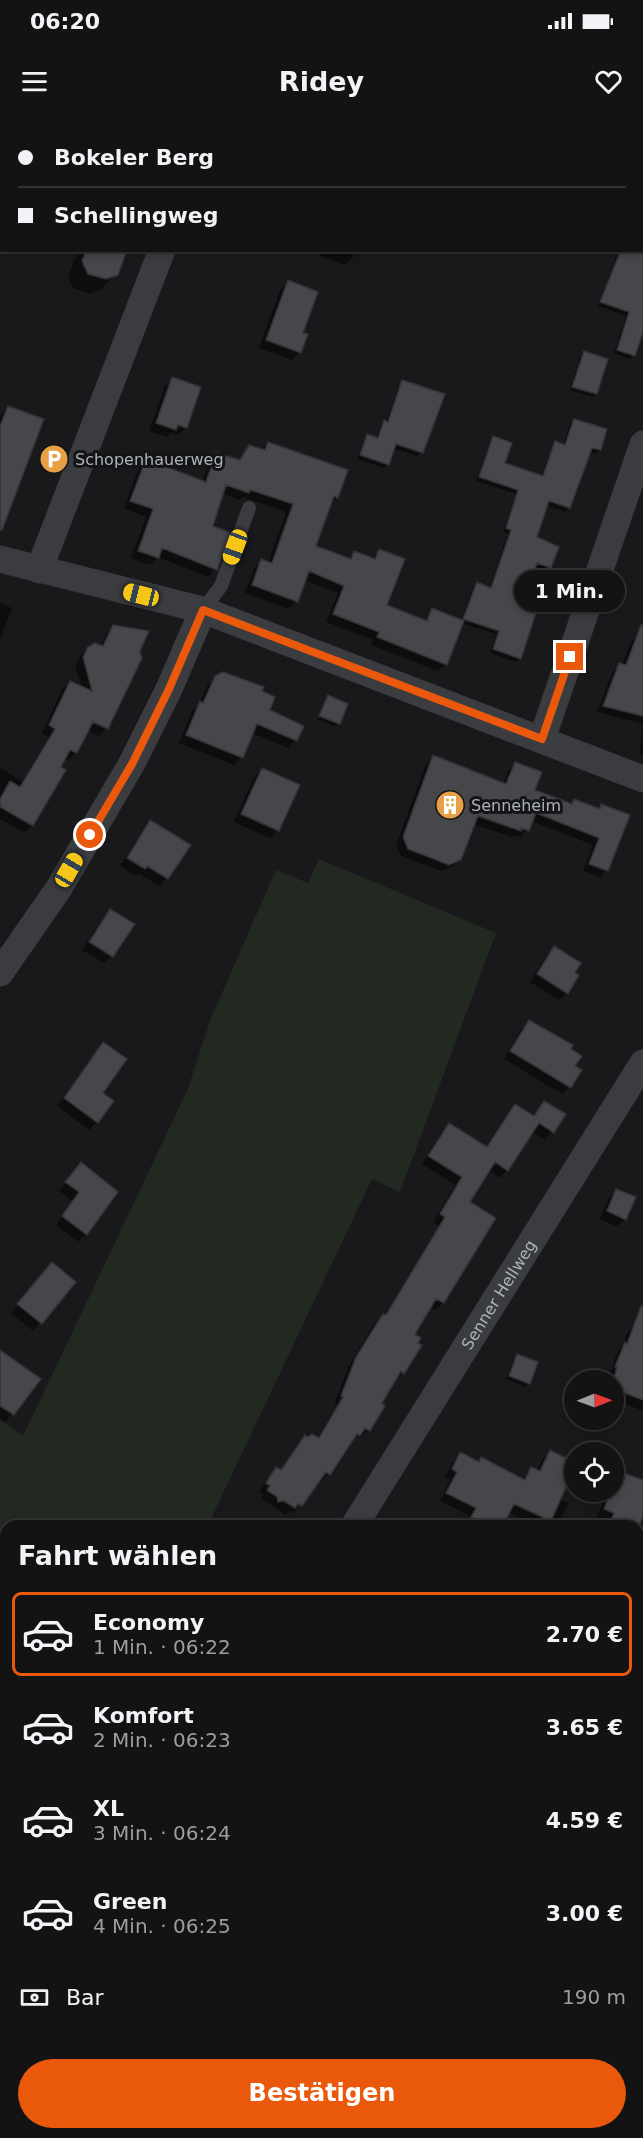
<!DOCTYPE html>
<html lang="de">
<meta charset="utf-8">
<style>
:root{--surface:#131314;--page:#202022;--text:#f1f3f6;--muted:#9d9ea0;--line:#323234;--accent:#ea580c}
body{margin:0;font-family:"DejaVu Sans",sans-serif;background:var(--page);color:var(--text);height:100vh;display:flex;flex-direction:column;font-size:22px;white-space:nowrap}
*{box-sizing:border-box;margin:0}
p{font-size:20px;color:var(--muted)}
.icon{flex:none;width:33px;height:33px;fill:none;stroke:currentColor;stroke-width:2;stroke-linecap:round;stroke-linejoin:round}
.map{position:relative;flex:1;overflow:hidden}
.side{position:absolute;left:0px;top:1400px;width:644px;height:620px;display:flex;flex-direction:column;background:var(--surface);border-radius:18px 18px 0 0;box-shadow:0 3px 9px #0003,0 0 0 2px var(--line)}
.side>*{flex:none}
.banner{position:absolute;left:0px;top:0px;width:644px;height:132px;box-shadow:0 3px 9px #0003,0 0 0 2px var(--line);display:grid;align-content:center;height:132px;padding:0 18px;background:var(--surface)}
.needle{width:39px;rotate:89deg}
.buttons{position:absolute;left:564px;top:1250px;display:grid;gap:12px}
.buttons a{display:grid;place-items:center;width:60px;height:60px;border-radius:50%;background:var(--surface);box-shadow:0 3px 9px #0003,0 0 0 2px var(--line);font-size:30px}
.end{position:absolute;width:27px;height:27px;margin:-14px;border:8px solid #ea580c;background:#fff;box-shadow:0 0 0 3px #fff}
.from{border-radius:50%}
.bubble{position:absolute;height:42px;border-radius:21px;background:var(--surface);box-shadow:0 3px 9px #0003,0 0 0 2px var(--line);font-size:20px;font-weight:600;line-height:42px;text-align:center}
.car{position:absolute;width:18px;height:36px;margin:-18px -9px;border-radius:8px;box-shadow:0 0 4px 2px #0007;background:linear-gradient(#f5c518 24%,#345 0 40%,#f5c518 0 76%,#345 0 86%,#f5c518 0)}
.banner b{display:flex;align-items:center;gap:21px;height:57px;font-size:22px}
.banner b+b{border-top:2px solid var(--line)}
.banner i{width:15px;height:15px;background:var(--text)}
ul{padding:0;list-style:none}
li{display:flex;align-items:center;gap:18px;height:84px;margin:0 12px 9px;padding:0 6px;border:3px solid transparent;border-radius:9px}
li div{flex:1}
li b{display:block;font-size:22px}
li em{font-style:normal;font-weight:600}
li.current{border-color:var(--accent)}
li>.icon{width:54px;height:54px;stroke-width:1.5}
h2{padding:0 18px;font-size:27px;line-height:72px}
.pay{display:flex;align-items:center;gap:15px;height:66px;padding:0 18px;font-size:22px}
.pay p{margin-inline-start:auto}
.action{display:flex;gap:12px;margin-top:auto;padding:12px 18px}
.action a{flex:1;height:69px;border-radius:36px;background:var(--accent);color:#fff;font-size:24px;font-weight:600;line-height:69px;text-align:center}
.status{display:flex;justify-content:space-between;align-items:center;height:42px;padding:0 30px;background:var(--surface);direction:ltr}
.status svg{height:16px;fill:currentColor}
header{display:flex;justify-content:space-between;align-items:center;height:78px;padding:0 18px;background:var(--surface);font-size:27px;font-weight:600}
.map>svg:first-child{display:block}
</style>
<div class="status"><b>06:20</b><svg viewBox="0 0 49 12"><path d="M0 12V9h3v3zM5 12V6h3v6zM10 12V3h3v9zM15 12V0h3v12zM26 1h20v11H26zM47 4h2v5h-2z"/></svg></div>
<header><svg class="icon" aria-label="menu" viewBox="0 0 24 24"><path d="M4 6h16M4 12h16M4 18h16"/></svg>Ridey<svg class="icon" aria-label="heart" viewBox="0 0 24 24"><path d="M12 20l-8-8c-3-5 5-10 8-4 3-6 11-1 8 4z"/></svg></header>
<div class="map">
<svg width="643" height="2018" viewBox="0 0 643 2018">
<rect width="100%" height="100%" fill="#19191b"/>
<path fill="#212921" d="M319 739 496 813 400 1072 372 1059 208 1405 6 1406V1884L0 1891V1300L23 1316 187 971 211 898 276 750 308 763Z
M638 1659 643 1661V2018H0V1952L6 1945V2013H638Z"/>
<path fill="#0007" d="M82 0H170L81 2Z
M249 0H271L275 2H248Z
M575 0H614L574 2Z
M643 109V209L634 235 630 239 614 233 626 196 598 186 619 130H642Z
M83 130H120L116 154 101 169 90 174 73 168 68 157 74 140Z
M322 130H355L352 138 345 145 320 136Z
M288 162 301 214 306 215 300 233 292 240 259 228 280 170Z
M584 233 606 240 596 274 592 277 570 270 580 237Z
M173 259 186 308 178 315 171 313 167 317 149 311 165 266Z
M403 261 421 332 418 336 393 328 388 344 384 348 357 339 364 319 367 316 376 319 380 306 384 302 386 303 399 265Z
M8 287 0 405V296Z
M574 300 599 330 595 334 589 331 569 388 565 392 546 385 535 418 550 447 546 451 534 447 524 479 519 538 515 542 490 533 496 514 461 503 446 544 438 551 371 525 373 520 326 502 338 473 304 460 296 481 289 489 245 473 254 448 261 441 268 443 286 392 243 377 240 380 222 373 211 406 229 414 215 449 208 457 158 437 150 445 131 438 146 397 124 388 139 348 147 341 202 362 209 342 217 335 238 341 249 327 261 330 268 323 337 377 330 384 314 427 348 439 355 432 371 439 380 430 385 486 424 502 433 490 461 501 473 468 477 464 489 469 508 414 503 412 516 374 476 361 490 322 494 318 503 344 541 357 552 327 556 323 563 326 570 304Z
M0 483 12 488 0 519Z
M114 507 106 608 99 616 87 610 76 633 68 640 64 639 59 648 64 650 32 706 24 713 0 699V648L22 661 49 617 42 613 62 570 70 562 82 568 75 546 80 536 88 528 100 527 106 515Z
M638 515 643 517V635L639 634 643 604 597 592 613 551 620 545H622L631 522Z
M216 557 260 572 268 591 296 620 288 628 252 613 242 637 234 645 179 623 192 591 199 584 207 566Z
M329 577 338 603 335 607 317 599Z
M433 637 503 664 508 651 515 644 533 671 570 685 575 681 598 689 602 686 607 750 600 757 583 751 593 725 531 701 527 710 520 717 514 715 512 717 473 704 460 739 452 747 441 751 401 736 396 725 426 644Z
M262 649 298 666 277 711 270 718 234 702 254 657Z
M150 702 167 758 159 766 138 753 136 756 120 746 143 710Z
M110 791 112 836 104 843 82 830 102 799Z
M554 828 573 854 567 873 559 880 530 862 546 836Z
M529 902 569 930 573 947 569 967 562 974 504 939 521 909Z
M104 924 97 1002 89 1010 57 986 96 932Z
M544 982 564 995 545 1020 532 1012 507 1050 499 1058 488 1050 468 1082 494 1099 443 1183 435 1190 429 1187 413 1214 403 1253 395 1261 394 1260 380 1284 368 1310 361 1318 358 1316 350 1322 329 1354 321 1361 319 1359 293 1393 290 1391 285 1395 261 1378 263 1375 259 1371 277 1349 280 1351 297 1325 305 1317 317 1319 337 1285 334 1284 349 1246 375 1203 384 1196 439 1106 433 1102 455 1065 422 1044 441 1013 449 1005 485 1028 508 993 516 985 532 996Z
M81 1044 85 1114 78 1122 56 1105 73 1081 59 1071Z
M617 1071 625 1099 617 1107 600 1099 609 1078Z
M45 1152 74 1162 33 1211 11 1193Z
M635 1205 643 1208V1291L614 1279V1260H608L617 1232 622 1227 627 1213Z
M518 1236 528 1263 525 1267 506 1259 514 1240Z
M0 1238 12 1294 5 1302 0 1298Z
M550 1332 574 1343 559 1379 568 1383 558 1406H537L508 1392 501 1406H468L465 1404 470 1396 440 1381 450 1360 445 1357 453 1342 461 1334 478 1343 482 1339 522 1360 532 1348 537 1351 542 1340Z
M619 1352 643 1362V1392L638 1406H605L607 1401 597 1397 607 1371H614V1358Z
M638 1605 643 1607V1633L638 1640Z"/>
<path fill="#46474b" stroke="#333437" stroke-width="1.5" d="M86 130H127L118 155 106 159 88 154 82 141Z
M621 130H643V212L635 236 617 230 629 192 600 182Z
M288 160 318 172 303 213 308 214 301 233 266 220Z
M584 231 608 239 597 274 572 267Z
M172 257 201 267 187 308 178 305 176 310 156 303Z
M402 260 445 274 423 333 396 324 389 345 360 335 367 314 378 318 384 300 388 302Z
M8 286 44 299 2 410H0V306Z
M574 299 607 309 601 330 592 328 570 388 549 381 537 417 559 427 551 448 537 443 526 478 539 483 521 539 493 529 499 511 463 499 477 462 491 468 511 410 506 408 518 370 479 357 493 316 512 323 505 343 543 356 555 321 565 325Z
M268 322 348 350 338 378 334 376 316 426 351 439 354 431 375 439 379 429 405 439 387 485 427 501 432 488 464 501 447 545 377 517 379 512 333 494 344 466 309 451 298 482 252 465 261 439 272 443 293 384 250 370 249 373 226 365 213 406 231 413 217 450 162 428 159 438 138 431 153 389 130 381 146 339 206 362 216 333 240 340 249 325 265 330Z
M113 505 149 511 140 531 142 538 108 609 93 602 77 633 70 630 61 647 66 650 33 706 0 687V679L10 661 20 667 55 609 49 605 70 561 92 571 83 537 88 527 95 523 103 526Z
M641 505H643V596L603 586 619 543 626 545Z
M223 552 264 567 262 571 275 577 270 590 304 606 297 621 257 604 243 638 186 615 200 581 203 583 215 556Z
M328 575 348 584 340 604 319 596Z
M433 635 506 664 515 642 542 652 535 670 572 684 574 679 600 689 601 684 630 695 608 751 589 744 599 718 536 693 529 711 521 708V711L478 696 461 740 449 745 408 729 403 717Z
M262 648 300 665 279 711 241 694Z
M150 700 191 725 168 759 147 746 145 749 127 738Z
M110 789 135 804 113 837 89 822Z
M554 826 581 843 575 853 579 855 568 874 537 854Z
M529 900 573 925 571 929 582 936 575 946 582 950 571 968 510 931Z
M103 922 127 939 103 973 114 981 98 1003 64 978Z
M544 981 566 994 554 1013 539 1003 508 1051 495 1042 470 1082 496 1098 444 1183 436 1179 415 1214 421 1218 418 1223 422 1225 404 1254 401 1251 382 1283 385 1286 370 1311 365 1308 360 1316 357 1314 330 1355 326 1352 302 1386 298 1384 295 1388 284 1381 278 1382 277 1377 267 1370 270 1366 266 1363 276 1347 281 1350 284 1346 305 1315 308 1317 312 1314 319 1318 343 1277 341 1276 356 1237 383 1194 386 1195 445 1097 440 1094 462 1057 428 1036 449 1003 487 1027 515 984 534 996Z
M81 1042 118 1072 87 1115 62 1096 79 1072 65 1062Z
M616 1069 636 1077 626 1100 607 1091Z
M52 1142 76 1162 42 1204 17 1184Z
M641 1186 643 1187V1280L614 1269V1258L617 1247H615L625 1222 627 1224Z
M0 1230 41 1259 14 1295 0 1286Z
M517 1234 538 1242 530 1264 509 1256Z
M550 1330 574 1342V1349L551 1401 514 1384 503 1406H487L471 1397 476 1388 446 1373 457 1352 452 1349 460 1332 479 1342 481 1337 525 1360 531 1347 540 1351Z
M618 1351 643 1360V1396L639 1406H609L614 1393 604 1389 611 1371H614V1364Z"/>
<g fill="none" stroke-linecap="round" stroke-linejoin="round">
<path stroke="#3a3c40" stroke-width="14" d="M203 490 221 466 249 388"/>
<g stroke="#3a3c40" stroke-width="27">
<path d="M211 2 212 0"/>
<path d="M0 439 203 490 643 659"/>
<path d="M39 450 162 130"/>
<path d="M542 619 643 324"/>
<path d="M0 853 59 768 132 643 169 569 203 490"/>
<path id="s1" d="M354 1406 643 943"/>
<path d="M638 1477 643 1463"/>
<path d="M0 1920 6 1913"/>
</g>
</g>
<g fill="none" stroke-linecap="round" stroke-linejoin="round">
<path stroke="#ea580c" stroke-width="8" d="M90 715 132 644 169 569 203 490 542 619 570 537"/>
</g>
<defs>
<g id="parking-disc" transform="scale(1.5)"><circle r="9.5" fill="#e99f44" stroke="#141416"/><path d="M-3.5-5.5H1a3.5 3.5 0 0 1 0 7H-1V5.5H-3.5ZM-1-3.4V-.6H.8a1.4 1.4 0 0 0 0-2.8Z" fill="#fff"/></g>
<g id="building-disc" transform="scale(1.5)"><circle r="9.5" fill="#e99f44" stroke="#141416"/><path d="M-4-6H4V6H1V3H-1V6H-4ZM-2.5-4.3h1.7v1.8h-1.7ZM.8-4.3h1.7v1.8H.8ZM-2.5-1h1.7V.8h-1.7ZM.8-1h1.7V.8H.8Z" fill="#fff"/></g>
</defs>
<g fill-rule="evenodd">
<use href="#parking-disc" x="54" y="339"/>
<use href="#building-disc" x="450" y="685"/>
</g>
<g text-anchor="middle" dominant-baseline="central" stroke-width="6" stroke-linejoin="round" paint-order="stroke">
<g font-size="16" fill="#acb2ba" stroke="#141416" text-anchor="start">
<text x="75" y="339">Schopenhauerweg</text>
<text x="471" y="685">Senneheim</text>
</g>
<g font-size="16" fill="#acb2ba" stroke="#141416">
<text stroke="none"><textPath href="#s1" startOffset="273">Senner Hellweg</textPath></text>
</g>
</g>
</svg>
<div class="buttons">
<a><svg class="needle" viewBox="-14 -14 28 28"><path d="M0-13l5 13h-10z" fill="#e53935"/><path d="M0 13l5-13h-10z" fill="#9d9ea0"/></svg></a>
<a><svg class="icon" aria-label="locate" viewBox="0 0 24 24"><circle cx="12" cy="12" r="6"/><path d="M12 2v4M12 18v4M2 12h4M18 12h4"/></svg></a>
</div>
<i class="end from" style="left:90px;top:715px"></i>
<i class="end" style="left:570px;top:537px"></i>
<div class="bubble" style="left:514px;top:450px;width:111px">1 Min.</div>
<i class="car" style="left:235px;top:427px;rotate:200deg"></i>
<i class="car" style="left:141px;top:475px;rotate:284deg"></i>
<i class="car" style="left:69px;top:750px;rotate:30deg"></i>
<div class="banner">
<b><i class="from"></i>Bokeler Berg</b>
<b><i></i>Schellingweg</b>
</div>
<section class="side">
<h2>Fahrt wählen</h2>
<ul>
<li class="current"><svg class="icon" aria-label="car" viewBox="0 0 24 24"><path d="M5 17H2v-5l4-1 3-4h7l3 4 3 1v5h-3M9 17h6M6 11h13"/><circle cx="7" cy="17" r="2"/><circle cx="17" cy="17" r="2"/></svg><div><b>Economy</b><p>1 Min. · 06:22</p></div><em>2.70 €</em></li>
<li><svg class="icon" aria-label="car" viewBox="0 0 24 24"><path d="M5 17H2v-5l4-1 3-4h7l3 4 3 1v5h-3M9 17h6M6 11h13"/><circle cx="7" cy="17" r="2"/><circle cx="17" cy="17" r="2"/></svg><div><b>Komfort</b><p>2 Min. · 06:23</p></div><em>3.65 €</em></li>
<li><svg class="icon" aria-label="car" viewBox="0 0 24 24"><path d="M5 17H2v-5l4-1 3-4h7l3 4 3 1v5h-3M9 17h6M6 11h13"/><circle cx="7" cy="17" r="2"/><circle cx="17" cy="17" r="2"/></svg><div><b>XL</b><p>3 Min. · 06:24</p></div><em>4.59 €</em></li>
<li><svg class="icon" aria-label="car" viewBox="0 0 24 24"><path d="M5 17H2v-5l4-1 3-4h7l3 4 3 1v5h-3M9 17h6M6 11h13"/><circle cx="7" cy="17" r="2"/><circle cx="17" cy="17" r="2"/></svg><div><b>Green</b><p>4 Min. · 06:25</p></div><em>3.00 €</em></li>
</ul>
<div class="pay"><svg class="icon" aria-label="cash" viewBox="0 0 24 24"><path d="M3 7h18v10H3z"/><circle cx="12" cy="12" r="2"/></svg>Bar<p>190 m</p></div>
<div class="action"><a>Bestätigen</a></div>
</section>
</div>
